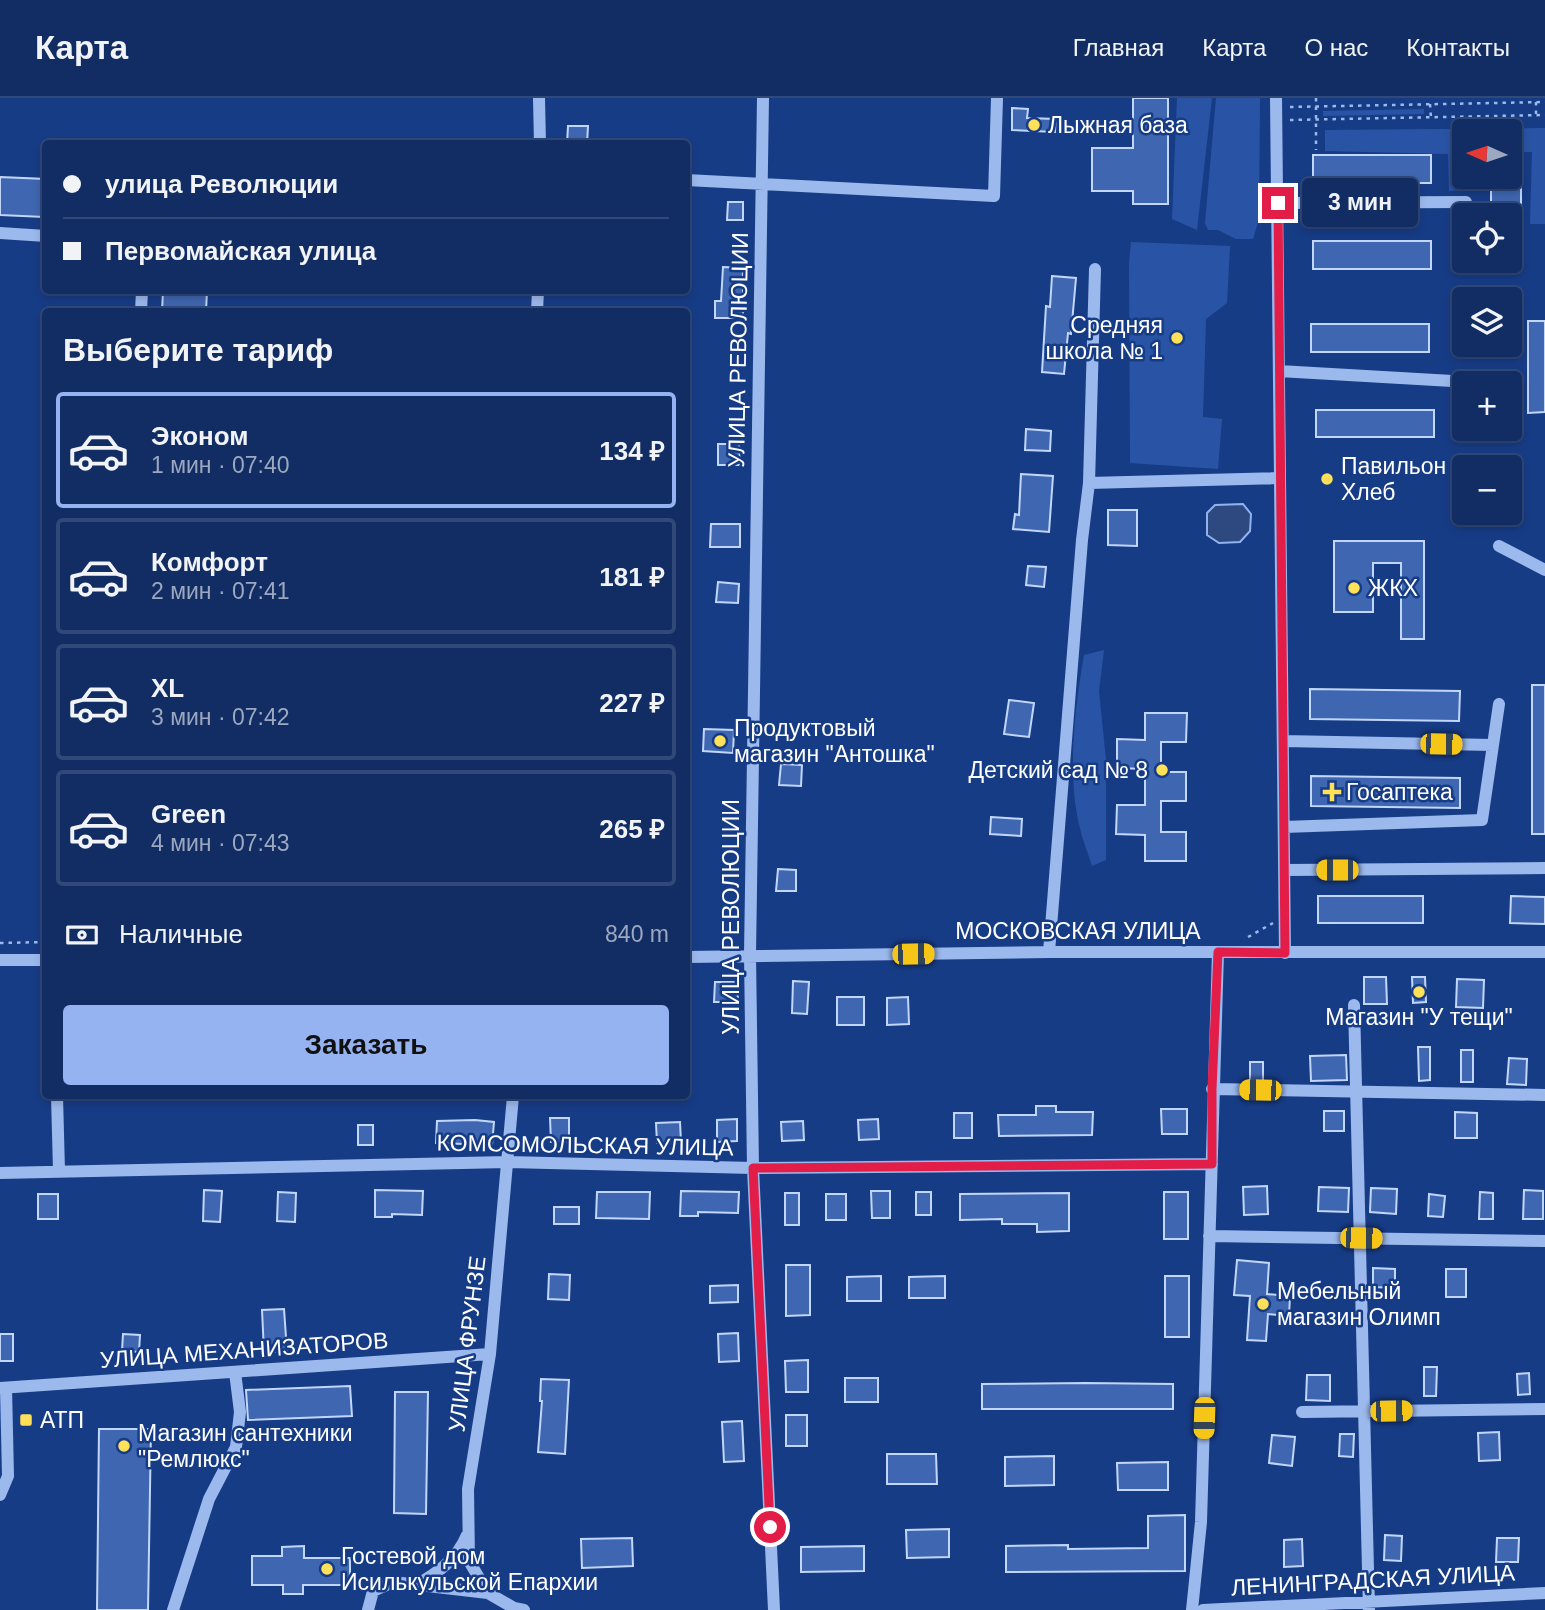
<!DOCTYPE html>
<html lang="ru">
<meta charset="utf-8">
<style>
:root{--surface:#112d64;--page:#1a356a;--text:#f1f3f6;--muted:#9ca8bf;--line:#304978;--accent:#95b2f1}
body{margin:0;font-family:Helvetica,sans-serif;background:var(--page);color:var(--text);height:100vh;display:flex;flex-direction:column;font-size:26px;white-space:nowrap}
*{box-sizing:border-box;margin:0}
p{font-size:23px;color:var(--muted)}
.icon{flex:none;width:38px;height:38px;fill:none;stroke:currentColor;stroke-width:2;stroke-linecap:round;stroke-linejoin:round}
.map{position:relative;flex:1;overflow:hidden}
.drawer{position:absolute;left:42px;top:210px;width:648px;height:791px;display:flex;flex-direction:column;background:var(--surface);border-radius:7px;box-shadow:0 4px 10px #0003,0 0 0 2px var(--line)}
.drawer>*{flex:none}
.guide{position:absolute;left:42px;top:42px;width:648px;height:154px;border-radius:7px;box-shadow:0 4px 10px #0003,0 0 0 2px var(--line);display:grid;align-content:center;height:154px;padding:0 21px;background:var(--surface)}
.needle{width:46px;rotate:273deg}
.tools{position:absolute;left:1452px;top:21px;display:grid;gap:14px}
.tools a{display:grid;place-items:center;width:70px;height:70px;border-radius:7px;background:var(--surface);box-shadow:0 4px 10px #0003,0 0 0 2px var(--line);font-size:35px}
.end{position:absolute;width:32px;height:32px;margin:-16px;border:9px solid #e11d48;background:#fff;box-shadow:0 0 0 4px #fff}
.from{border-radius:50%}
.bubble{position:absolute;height:49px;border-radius:7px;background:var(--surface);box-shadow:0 4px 10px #0003,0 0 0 2px var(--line);font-size:23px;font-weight:700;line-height:49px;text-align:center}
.car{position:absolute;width:21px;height:42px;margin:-21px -10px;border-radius:9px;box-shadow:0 0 5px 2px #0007;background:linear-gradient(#f5c518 24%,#345 0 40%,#f5c518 0 76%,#345 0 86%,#f5c518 0)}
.guide b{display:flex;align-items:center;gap:24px;height:66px;font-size:26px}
.guide b+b{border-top:2px solid var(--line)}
.guide i{width:18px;height:18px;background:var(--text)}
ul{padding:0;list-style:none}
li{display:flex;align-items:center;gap:21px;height:116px;margin:0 14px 10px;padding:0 7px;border:4px solid var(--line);border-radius:7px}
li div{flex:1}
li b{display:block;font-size:26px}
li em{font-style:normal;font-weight:700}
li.current{border-color:var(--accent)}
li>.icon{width:63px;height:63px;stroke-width:1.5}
h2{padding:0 21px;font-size:32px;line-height:84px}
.pay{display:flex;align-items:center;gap:18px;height:77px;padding:0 21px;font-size:26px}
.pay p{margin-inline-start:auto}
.action{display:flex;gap:14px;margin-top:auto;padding:14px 21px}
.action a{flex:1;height:80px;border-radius:7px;background:var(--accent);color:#111;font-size:28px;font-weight:700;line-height:80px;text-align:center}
header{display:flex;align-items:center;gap:42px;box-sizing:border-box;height:98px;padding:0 35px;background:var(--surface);border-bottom:2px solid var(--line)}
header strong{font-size:33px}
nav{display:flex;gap:38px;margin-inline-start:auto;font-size:24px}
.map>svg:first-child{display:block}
</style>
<header>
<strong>Карта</strong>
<nav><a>Главная</a><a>Карта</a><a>О нас</a><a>Контакты</a></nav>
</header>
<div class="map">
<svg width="1545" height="1512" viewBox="0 0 1545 1512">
<rect width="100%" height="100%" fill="#173c86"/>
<path fill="#2954a5" d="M1177 0H1212L1197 132 1172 121Z
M1216 0H1260L1259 121 1253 141H1236L1218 132H1208L1205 125Z
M1424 11V16L1323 18V13Z
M1545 30V126H1530L1532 54H1510V33H1465V79H1485L1484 91 1449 93 1448 56 1325 53V32Z
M1131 144 1230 148 1227 205 1206 221 1203 319 1222 321 1218 371 1130 365 1129 166Z
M1104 552 1099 593 1106 662V762L1092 768C1088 755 1082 741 1079 726 1067 675 1075 608 1084 557Z"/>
<path fill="#2d4980" stroke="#8fb2f0" stroke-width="2" d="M1243 406 1251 416 1250 433 1240 444 1219 445 1207 437V415L1215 407Z"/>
<path fill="#3f66b0" stroke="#c2d6fa" stroke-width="2" d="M1133 0H1168V106H1133V93H1092V50H1133Z
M1012 10 1028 11 1027 20 1056 21 1055 34 1012 32Z
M568 28H588L587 46H567Z
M1313 57H1431V85H1313Z
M0 79 46 81 44 119 0 117Z
M1491 79H1521V117H1491Z
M728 104H743V122H727Z
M1313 143H1431V171H1313Z
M723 169 743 170V220H715V203H721Z
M1052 178 1076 180 1071 236 1068 235 1064 276 1042 274 1046 208 1050 209Z
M163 192H207L206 214H162Z
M1528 223H1545V314L1528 315Z
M1311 226H1429V254H1311Z
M1316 312H1434V339H1316Z
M1026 331 1051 333 1050 353 1025 352Z
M718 346H739L740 367H718Z
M1021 376 1053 378 1049 434 1013 431 1015 416 1019 417Z
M1108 412H1137V448L1108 447Z
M711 426H740V449H710Z
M1334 443H1424V541H1401V465H1373V514H1334Z
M1028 468 1046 469 1044 489 1026 487Z
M718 484 739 486 738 505 716 504Z
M1532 587H1545V736H1532Z
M1310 591 1460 593 1459 623 1310 621Z
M1009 602 1034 605 1029 639 1004 636Z
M1145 615H1187L1186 644H1161V674H1186V703H1161V734H1186V763H1145V737L1116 736 1117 707H1145V671L1117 670V641L1145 642Z
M704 631 734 632 733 655 703 653Z
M781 666 802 667 801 688 779 687Z
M1311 678 1460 680V710L1311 708Z
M991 719 1022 721 1021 738 990 736Z
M778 771 796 772V793H776Z
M1318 798H1423V825H1318Z
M1511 798 1545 799V826L1510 825Z
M1364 879H1386L1387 906H1364Z
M1412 879H1425L1426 904 1413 905Z
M1457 881 1484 882 1483 910 1456 909Z
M793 883 809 884 807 916 792 915Z
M715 884H737L738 904H714Z
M837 899H864V927H837Z
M908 899 909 926 887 927V900Z
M1418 949H1430V982L1419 983Z
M1461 952H1473V984H1461Z
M1346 957 1347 982 1311 983 1310 958Z
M1509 960 1527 961 1526 987 1507 986Z
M1250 964H1263V983H1250Z
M1036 1008H1056V1014H1093L1092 1037 999 1038 998 1017H1036Z
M1161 1011H1187V1036H1162Z
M1324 1013H1344V1033H1324Z
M1455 1014 1477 1015V1040H1455Z
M954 1015H972V1040H954Z
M550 1020H569V1044H551Z
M737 1021V1043L717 1044V1022Z
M878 1021 879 1041 859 1042 858 1022Z
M475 1022 494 1024 492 1047 436 1045 437 1023Z
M803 1023 804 1042 782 1043 781 1024Z
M680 1024 681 1044 657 1045 656 1025Z
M358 1027H373V1047H358Z
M1267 1088 1268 1116 1244 1117 1243 1089Z
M1319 1089 1349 1090 1348 1114 1318 1113Z
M1371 1090 1397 1091 1396 1116 1370 1114Z
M204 1092 222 1093 220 1124 203 1123Z
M375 1092 423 1093 422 1117 392 1116V1119H375Z
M1524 1092 1543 1093V1121H1523Z
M681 1093 739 1094 738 1115 698 1114V1118H680Z
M871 1093H890V1120H872Z
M278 1094 296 1095 295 1124 277 1123Z
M597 1094H650L649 1121 596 1120Z
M916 1094H931V1117H916Z
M1164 1094H1188V1141H1164Z
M1480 1094 1493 1095V1121H1479Z
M785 1095H799V1127H785Z
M1069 1095V1133L1037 1134V1126H1002V1121L960 1122V1096Z
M38 1096H58V1121H38Z
M826 1096H846V1122H826Z
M1429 1096 1445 1098 1443 1119 1428 1118Z
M554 1109H579V1126H554Z
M1237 1162 1269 1165 1267 1196 1290 1198 1289 1218 1268 1216 1266 1243 1247 1242 1250 1198 1234 1197Z
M786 1167H810V1217L786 1218Z
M1373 1170 1395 1171V1190L1373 1189Z
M1446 1171H1466V1199H1446Z
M549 1176 570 1177 569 1202 548 1201Z
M881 1178V1203H847V1179Z
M945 1178V1200H909V1179Z
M1165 1178H1189V1239H1165Z
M738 1187V1204L710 1205V1188Z
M284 1211 287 1253 264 1254 262 1212Z
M738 1235 739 1263 719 1264 718 1236Z
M0 1236H13V1263H0Z
M123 1236 140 1237 139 1254 122 1253Z
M808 1262V1294H786L785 1263Z
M1424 1269H1437L1436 1298H1424Z
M1529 1275 1530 1296 1518 1297 1517 1276Z
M1307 1277H1330V1303L1306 1302Z
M845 1280H878V1304H845Z
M541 1281 569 1282 565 1356 538 1354 542 1303H540Z
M1086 1285 1173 1286V1311H982V1286Z
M350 1288 352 1318 248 1322 246 1292Z
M395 1294H428L426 1416 394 1415Z
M786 1317H807V1348H786Z
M742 1323 744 1363 724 1364 722 1324Z
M99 1331H151L148 1512H97Z
M1499 1334 1500 1362 1479 1363 1478 1335Z
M1340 1336H1354L1353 1359 1339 1358Z
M1272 1337 1295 1339 1292 1368 1269 1365Z
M887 1356H936L937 1386H887Z
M1054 1358V1387L1005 1388V1359Z
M1168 1364V1392H1118L1117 1365Z
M1185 1417V1473L1006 1474V1448L1068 1447V1451L1148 1450V1418Z
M949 1431V1459L907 1460 906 1432Z
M1385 1437 1402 1438 1401 1463 1384 1462Z
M632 1440 633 1468 582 1470 581 1441Z
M1497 1440H1519L1518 1464H1496Z
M1302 1441 1303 1468 1284 1469V1442Z
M304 1448V1460H350V1487H303V1496H283V1487H252V1458H282V1449Z
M864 1448V1473L801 1474V1449Z"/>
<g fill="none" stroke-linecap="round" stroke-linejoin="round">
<path stroke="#9cb9ed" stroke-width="2.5" stroke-dasharray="3.5 5" stroke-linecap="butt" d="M1316 0V52
M1536 4V17
M1430 6 1431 20
M1290 9 1545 4
M1290 22 1545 17
M1248 839 1273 825
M0 845 46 844"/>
<path stroke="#9cb9ed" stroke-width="12" d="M539 0 540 46
M763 0 750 857 753 1070 774 1512
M1276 0 1285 855
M686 82 994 98 997 0
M1278 105 1466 104
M0 135 46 138
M141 214 142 192
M537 214 538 192
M1279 273 1487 285
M1089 385 1280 380
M1499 448 1545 472
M1283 643 1493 647
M1284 729 1482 722 1499 606
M1285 772 1545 770
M1049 854 1082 442 1089 385 1095 171
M686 859 1049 854H1545
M0 862H46
M1354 907 1369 1512
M1212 991 1545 997
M57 998 59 1073
M0 1075 508 1064 753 1070 1212 1066
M1209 1138 1545 1143
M0 1290 490 1256
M1302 1314 1545 1311
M0 1397 8 1378 6 1290
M416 1487C438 1475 457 1461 467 1437
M488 1495 469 1463 468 1391 490 1256 513 998
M173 1512 209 1401 236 1349 240 1314 235 1274
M368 1512 373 1493 393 1484 488 1495 514 1510 524 1512
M1192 1512 1201 1424 1218 854
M1203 1512 1545 1495"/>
</g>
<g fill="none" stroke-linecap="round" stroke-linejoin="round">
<path stroke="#e11d48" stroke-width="9" d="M770 1429 753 1070 1212 1066V991L1218 854 1285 855 1278 105"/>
</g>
<g fill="#ffe059" stroke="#173c86" stroke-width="2.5">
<circle cx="1034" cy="27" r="7"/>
<circle cx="1177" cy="240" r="7"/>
<circle cx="1327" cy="381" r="7"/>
<circle cx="1354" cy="490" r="7"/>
<circle cx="720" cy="643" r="7"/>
<circle cx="1162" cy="672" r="7"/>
<path d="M1328.5 683.5h7v7h7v7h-7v7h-7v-7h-7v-7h7z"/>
<circle cx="1419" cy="894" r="7"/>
<circle cx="1263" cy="1206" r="7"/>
<rect x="19" y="1315" width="14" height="14" rx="3.5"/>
<circle cx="124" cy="1348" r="7"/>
<circle cx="327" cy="1471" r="7"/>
</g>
<g text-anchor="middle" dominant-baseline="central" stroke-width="5" stroke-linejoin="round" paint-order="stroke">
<g font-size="23" fill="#fff" stroke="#173c86" text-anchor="start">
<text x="1048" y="27">Лыжная база</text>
<text x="1163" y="227" text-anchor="end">Средняя<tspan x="1163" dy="26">школа № 1</tspan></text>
<text x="1341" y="368">Павильон<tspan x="1341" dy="26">Хлеб</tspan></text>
<text x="1368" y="490">ЖКХ</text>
<text x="734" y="630">Продуктовый<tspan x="734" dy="26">магазин "Антошка"</tspan></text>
<text x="1148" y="672" text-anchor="end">Детский сад № 8</text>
<text x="1346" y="694">Госаптека</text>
<text x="1419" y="919" text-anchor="middle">Магазин "У тещи"</text>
<text x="1277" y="1193">Мебельный<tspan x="1277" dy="26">магазин Олимп</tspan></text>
<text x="40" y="1322">АТП</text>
<text x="138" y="1335">Магазин сантехники<tspan x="138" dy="26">"Ремлюкс"</tspan></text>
<text x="341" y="1458">Гостевой дом<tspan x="341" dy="26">Исилькульской Епархии</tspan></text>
</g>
<g font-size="23" fill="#fff" stroke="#173c86">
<text transform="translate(738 252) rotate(-89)">УЛИЦА РЕВОЛЮЦИИ</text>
<text transform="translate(731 819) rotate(-90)">УЛИЦА РЕВОЛЮЦИИ</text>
<text x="1078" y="833">МОСКОВСКАЯ УЛИЦА</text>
<text transform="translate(585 1047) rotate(1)">КОМСОМОЛЬСКАЯ УЛИЦА</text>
<text transform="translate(467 1246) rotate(-83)">УЛИЦА ФРУНЗЕ</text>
<text transform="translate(244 1252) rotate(-4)">УЛИЦА МЕХАНИЗАТОРОВ</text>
<text transform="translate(1373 1482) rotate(-3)">ЛЕНИНГРАДСКАЯ УЛИЦА</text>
</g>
</g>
</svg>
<div class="tools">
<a><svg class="needle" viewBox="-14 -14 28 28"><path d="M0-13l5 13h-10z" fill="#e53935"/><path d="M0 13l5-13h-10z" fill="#9ca8bf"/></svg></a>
<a><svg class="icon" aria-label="locate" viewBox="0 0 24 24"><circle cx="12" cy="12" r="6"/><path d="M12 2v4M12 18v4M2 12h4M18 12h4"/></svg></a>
<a><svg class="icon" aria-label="layers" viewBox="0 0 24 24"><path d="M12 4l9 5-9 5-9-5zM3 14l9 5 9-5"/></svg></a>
<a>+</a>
<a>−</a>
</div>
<i class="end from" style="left:770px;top:1429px"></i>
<i class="end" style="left:1278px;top:105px"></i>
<div class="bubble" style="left:1302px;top:80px;width:116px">3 мин</div>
<i class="car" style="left:1441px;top:646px;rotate:91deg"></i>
<i class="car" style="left:1337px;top:772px;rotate:270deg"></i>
<i class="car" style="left:913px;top:856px;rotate:89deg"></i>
<i class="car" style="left:1260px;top:992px;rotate:271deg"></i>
<i class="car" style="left:1361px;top:1140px;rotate:91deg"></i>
<i class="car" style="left:1391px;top:1313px;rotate:89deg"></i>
<i class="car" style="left:1204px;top:1320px;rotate:182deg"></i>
<div class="guide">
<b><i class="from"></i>улица Революции</b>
<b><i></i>Первомайская улица</b>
</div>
<section class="drawer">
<h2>Выберите тариф</h2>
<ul>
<li class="current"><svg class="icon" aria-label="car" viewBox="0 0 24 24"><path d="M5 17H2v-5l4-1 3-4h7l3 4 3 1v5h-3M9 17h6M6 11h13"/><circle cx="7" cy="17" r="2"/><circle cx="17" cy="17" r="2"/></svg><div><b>Эконом</b><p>1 мин · 07:40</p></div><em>134 ₽</em></li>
<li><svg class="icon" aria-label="car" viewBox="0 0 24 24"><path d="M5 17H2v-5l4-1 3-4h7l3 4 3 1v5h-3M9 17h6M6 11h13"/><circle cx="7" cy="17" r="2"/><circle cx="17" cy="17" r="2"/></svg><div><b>Комфорт</b><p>2 мин · 07:41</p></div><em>181 ₽</em></li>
<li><svg class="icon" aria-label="car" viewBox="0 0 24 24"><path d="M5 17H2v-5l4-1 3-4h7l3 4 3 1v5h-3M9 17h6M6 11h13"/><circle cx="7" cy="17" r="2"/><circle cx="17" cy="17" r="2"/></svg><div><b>XL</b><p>3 мин · 07:42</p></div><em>227 ₽</em></li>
<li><svg class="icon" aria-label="car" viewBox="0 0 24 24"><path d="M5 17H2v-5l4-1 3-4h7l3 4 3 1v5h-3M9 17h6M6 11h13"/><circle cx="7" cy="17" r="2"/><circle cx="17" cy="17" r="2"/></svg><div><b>Green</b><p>4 мин · 07:43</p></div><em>265 ₽</em></li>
</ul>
<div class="pay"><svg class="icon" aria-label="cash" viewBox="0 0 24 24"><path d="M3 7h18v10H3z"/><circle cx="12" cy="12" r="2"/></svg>Наличные<p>840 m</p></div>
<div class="action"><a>Заказать</a></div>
</section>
</div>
